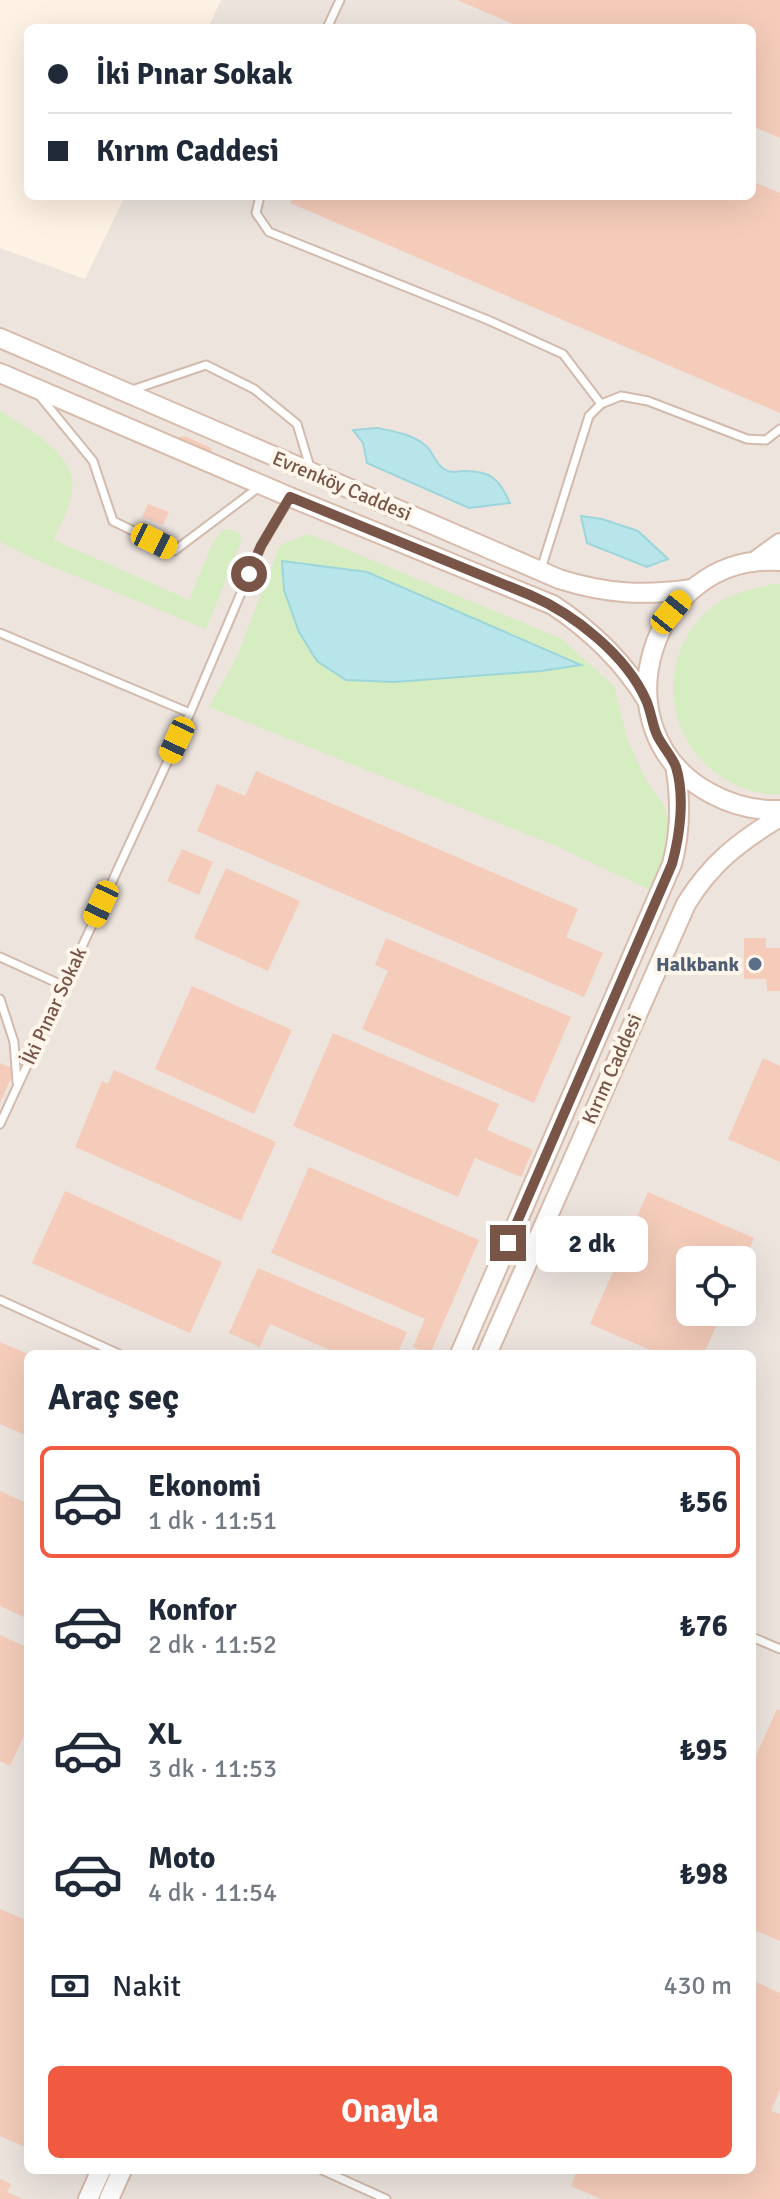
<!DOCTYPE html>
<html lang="tr">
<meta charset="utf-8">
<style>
:root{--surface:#fff;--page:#f2f2f3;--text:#1f2937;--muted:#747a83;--line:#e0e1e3;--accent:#f05a41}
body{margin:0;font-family:Signika,sans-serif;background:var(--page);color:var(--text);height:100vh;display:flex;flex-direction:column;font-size:30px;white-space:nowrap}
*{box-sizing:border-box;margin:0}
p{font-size:26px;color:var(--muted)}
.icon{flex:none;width:44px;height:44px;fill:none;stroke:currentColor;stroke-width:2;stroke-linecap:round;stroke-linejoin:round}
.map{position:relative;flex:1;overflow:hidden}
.details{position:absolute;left:24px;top:1350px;width:732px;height:824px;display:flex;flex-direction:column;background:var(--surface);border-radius:12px;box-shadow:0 8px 32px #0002}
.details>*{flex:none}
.guide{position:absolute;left:24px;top:24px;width:732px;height:176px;border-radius:12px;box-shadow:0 8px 32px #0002;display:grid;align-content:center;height:176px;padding:0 24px;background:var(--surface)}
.controls{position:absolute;left:676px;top:1246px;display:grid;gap:16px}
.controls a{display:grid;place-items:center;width:80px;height:80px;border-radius:12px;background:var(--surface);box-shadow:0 8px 32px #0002;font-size:40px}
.end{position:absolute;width:36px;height:36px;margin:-18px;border:10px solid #785547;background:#fff;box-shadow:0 0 0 4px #fff}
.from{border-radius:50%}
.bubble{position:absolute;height:56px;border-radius:12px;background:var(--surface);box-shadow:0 8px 32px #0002;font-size:26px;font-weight:700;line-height:56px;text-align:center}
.car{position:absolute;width:24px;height:48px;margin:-24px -12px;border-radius:10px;box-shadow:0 0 6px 2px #0007;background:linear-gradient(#f5c518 24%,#345 0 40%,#f5c518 0 76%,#345 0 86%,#f5c518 0)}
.guide b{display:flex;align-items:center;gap:28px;height:76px;font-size:30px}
.guide b+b{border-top:2px solid var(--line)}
.guide i{width:20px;height:20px;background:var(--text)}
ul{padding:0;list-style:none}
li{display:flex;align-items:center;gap:24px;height:112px;margin:0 16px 12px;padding:0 8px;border:4px solid transparent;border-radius:12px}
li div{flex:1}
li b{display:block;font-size:30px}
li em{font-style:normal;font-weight:700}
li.selected{border-color:var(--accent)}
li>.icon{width:72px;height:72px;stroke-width:1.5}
h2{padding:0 24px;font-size:36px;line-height:96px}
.pay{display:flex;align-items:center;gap:20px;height:88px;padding:0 24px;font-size:30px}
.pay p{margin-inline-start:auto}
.button{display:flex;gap:16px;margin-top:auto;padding:16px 24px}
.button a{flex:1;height:92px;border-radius:12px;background:var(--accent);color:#fff;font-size:32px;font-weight:700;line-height:92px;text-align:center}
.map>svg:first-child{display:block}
</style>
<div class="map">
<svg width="780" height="2199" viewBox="0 0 780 2199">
<rect width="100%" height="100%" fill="#fef2e4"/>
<path fill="#ede4de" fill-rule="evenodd" d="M221 0H780V2199H0V248L85 279 125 196H752V28H208ZM690 1260H742V1312H690ZM28 1354H752V2170H28Z"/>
<path fill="#d6ecc1" d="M0 411C27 429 78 453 72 492 70 508 59 525 54 540L189 600 213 542 224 529 238 532 242 536 241 542 206 629 34 559 0 542Z
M309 534 562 639 614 686 627 738 645 778 664 806 670 826 657 893 556 846 209 707 236 659 280 545Z
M773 584H780V794C760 796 738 788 722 777 663 740 656 654 711 608 729 593 751 589 773 584Z"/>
<path fill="#b7e5e9" stroke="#9cd6db" stroke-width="2" d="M377 428C393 431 411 434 425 445 433 451 435 464 444 469 450 473 455 472 462 471 490 470 499 478 510 503L469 508 367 463 363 443 353 430Z
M581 516 602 519 638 531 668 559 647 567 587 543Z
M282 561 367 572 581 665 541 671 394 682 346 680 317 661 299 632 284 590Z"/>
<path fill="#f5ccba" d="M457 0H780V138L752 126V28H522Z
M752 181 780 193V413L290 203 293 196H752Z
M185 436 211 448 212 453 211 456 178 440 180 437Z
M148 504 169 512 163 525 142 517Z
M256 771 578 909 566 937 603 953 584 997 197 831 217 784 245 796Z
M182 849 213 862 199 895 167 881Z
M226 868 300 901 268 971 194 938Z
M386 938 571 1017 534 1103 362 1029 388 971 375 965Z
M744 938H766V948H780V991H767L766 979H744Z
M192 986 292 1030 254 1114 155 1069Z
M333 1033 499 1104 487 1130 533 1150 521 1177 475 1158 458 1197 293 1126Z
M763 1058 780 1066V1162L728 1139Z
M0 1063 15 1069 0 1103Z
M114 1070 276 1142 241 1221 75 1147 102 1081 108 1084Z
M309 1167 479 1240 430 1354 413 1347 425 1319 271 1253Z
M65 1191 222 1262 190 1333 32 1263Z
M648 1192 754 1238 742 1267V1260H690V1312H722L704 1354H660L590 1324Z
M258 1268 407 1332 398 1352 404 1354H339L270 1324 260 1347 229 1333Z
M0 1342 28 1354V1436L0 1424Z
M0 1491 28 1504V1619L0 1606Z
M0 1635 28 1648V1727L10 1766 0 1761Z
M777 1709 780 1710V1941L752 1929V1765Z
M0 1909 28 1921V2148L0 2136Z
M752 1980 780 1993V2090L771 2111 780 2114V2199H601L571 2186 577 2170H752Z
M0 2179 11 2184 7 2192 23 2199H0Z"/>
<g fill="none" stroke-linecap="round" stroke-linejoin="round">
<g stroke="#d2baac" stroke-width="11">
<path id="lane" d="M327 28 340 0
M260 196 256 213 269 232 488 320 563 354 601 404
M132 390 206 365 254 389 297 424 310 467
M39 395 93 461 113 521 174 551 259 487
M541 569 589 416 601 404 621 396 648 401 747 439 766 440 780 429
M0 633 190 713
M0 957 64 986
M0 999 14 1042 17 1082
M0 1124 190 713 261 546 289 499
M0 1300 119 1354
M752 1637 780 1649
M322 2170 386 2199"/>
</g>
<g stroke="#d8bbab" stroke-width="22">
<path id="secondary" d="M0 338 559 579C606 594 644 596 692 589
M0 373 290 497 553 605C592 631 624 662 648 702
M780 561C650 552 595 731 710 793 732 805 755 811 780 810
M754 562 780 543
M460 1354 672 864C681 831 681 799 675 765
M487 1354 686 904C711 863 740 841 780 817
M88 2199 101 2170
M109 2199 122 2170"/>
</g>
<use href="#lane" stroke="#fff" stroke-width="7"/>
<use href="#secondary" stroke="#fff" stroke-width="18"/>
</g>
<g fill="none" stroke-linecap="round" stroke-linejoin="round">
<path stroke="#785547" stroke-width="10" d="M249 574 261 546 290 497 530 595C574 614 626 655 646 700 651 711 652 724 657 735 662 746 672 756 676 767 685 796 680 835 672 864L508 1243"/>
</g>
<circle fill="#5c6f8a" stroke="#fff6eb" stroke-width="3" cx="755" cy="964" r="8"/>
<g text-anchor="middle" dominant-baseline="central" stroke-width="8" stroke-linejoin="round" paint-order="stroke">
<g font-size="20" fill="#785547" stroke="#fff6eb">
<text transform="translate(342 486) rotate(23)">Evrenköy Caddesi</text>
<text transform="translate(54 1006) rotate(-65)">İki Pınar Sokak</text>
<text transform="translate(612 1069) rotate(-66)">Kırım Caddesi</text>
</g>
<g font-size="20" font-weight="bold" fill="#4e5e75" stroke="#fff6eb" text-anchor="end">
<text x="739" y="964">Halkbank</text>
</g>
</g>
</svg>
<div class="controls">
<a><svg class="icon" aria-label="locate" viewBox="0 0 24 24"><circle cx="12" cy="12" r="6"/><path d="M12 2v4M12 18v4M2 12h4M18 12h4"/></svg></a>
</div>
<i class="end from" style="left:249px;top:574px"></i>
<i class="end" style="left:508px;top:1243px"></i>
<div class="bubble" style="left:536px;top:1216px;width:112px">2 dk</div>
<i class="car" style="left:154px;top:541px;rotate:116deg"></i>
<i class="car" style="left:671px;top:612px;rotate:39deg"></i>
<i class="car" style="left:177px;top:740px;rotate:205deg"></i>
<i class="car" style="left:101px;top:904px;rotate:205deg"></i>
<div class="guide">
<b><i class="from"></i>İki Pınar Sokak</b>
<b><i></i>Kırım Caddesi</b>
</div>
<section class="details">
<h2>Araç seç</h2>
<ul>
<li class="selected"><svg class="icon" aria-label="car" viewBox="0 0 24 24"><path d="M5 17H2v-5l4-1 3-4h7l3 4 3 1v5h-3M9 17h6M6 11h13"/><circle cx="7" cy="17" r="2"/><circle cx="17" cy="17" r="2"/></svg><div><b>Ekonomi</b><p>1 dk · 11:51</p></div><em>₺56</em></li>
<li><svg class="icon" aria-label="car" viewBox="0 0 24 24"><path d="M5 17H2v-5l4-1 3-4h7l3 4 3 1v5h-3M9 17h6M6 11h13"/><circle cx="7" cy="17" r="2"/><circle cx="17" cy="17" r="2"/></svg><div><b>Konfor</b><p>2 dk · 11:52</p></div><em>₺76</em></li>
<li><svg class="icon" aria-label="car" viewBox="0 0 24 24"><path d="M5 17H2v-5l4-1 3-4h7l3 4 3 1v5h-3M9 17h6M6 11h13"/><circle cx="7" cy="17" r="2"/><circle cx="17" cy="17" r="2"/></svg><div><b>XL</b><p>3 dk · 11:53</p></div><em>₺95</em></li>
<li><svg class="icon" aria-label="car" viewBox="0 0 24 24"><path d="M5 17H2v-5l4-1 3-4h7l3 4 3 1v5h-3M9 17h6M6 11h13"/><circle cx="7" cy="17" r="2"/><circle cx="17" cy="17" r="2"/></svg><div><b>Moto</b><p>4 dk · 11:54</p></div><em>₺98</em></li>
</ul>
<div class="pay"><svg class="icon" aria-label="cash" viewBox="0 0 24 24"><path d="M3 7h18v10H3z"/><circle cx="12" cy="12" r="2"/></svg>Nakit<p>430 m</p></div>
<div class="button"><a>Onayla</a></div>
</section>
</div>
